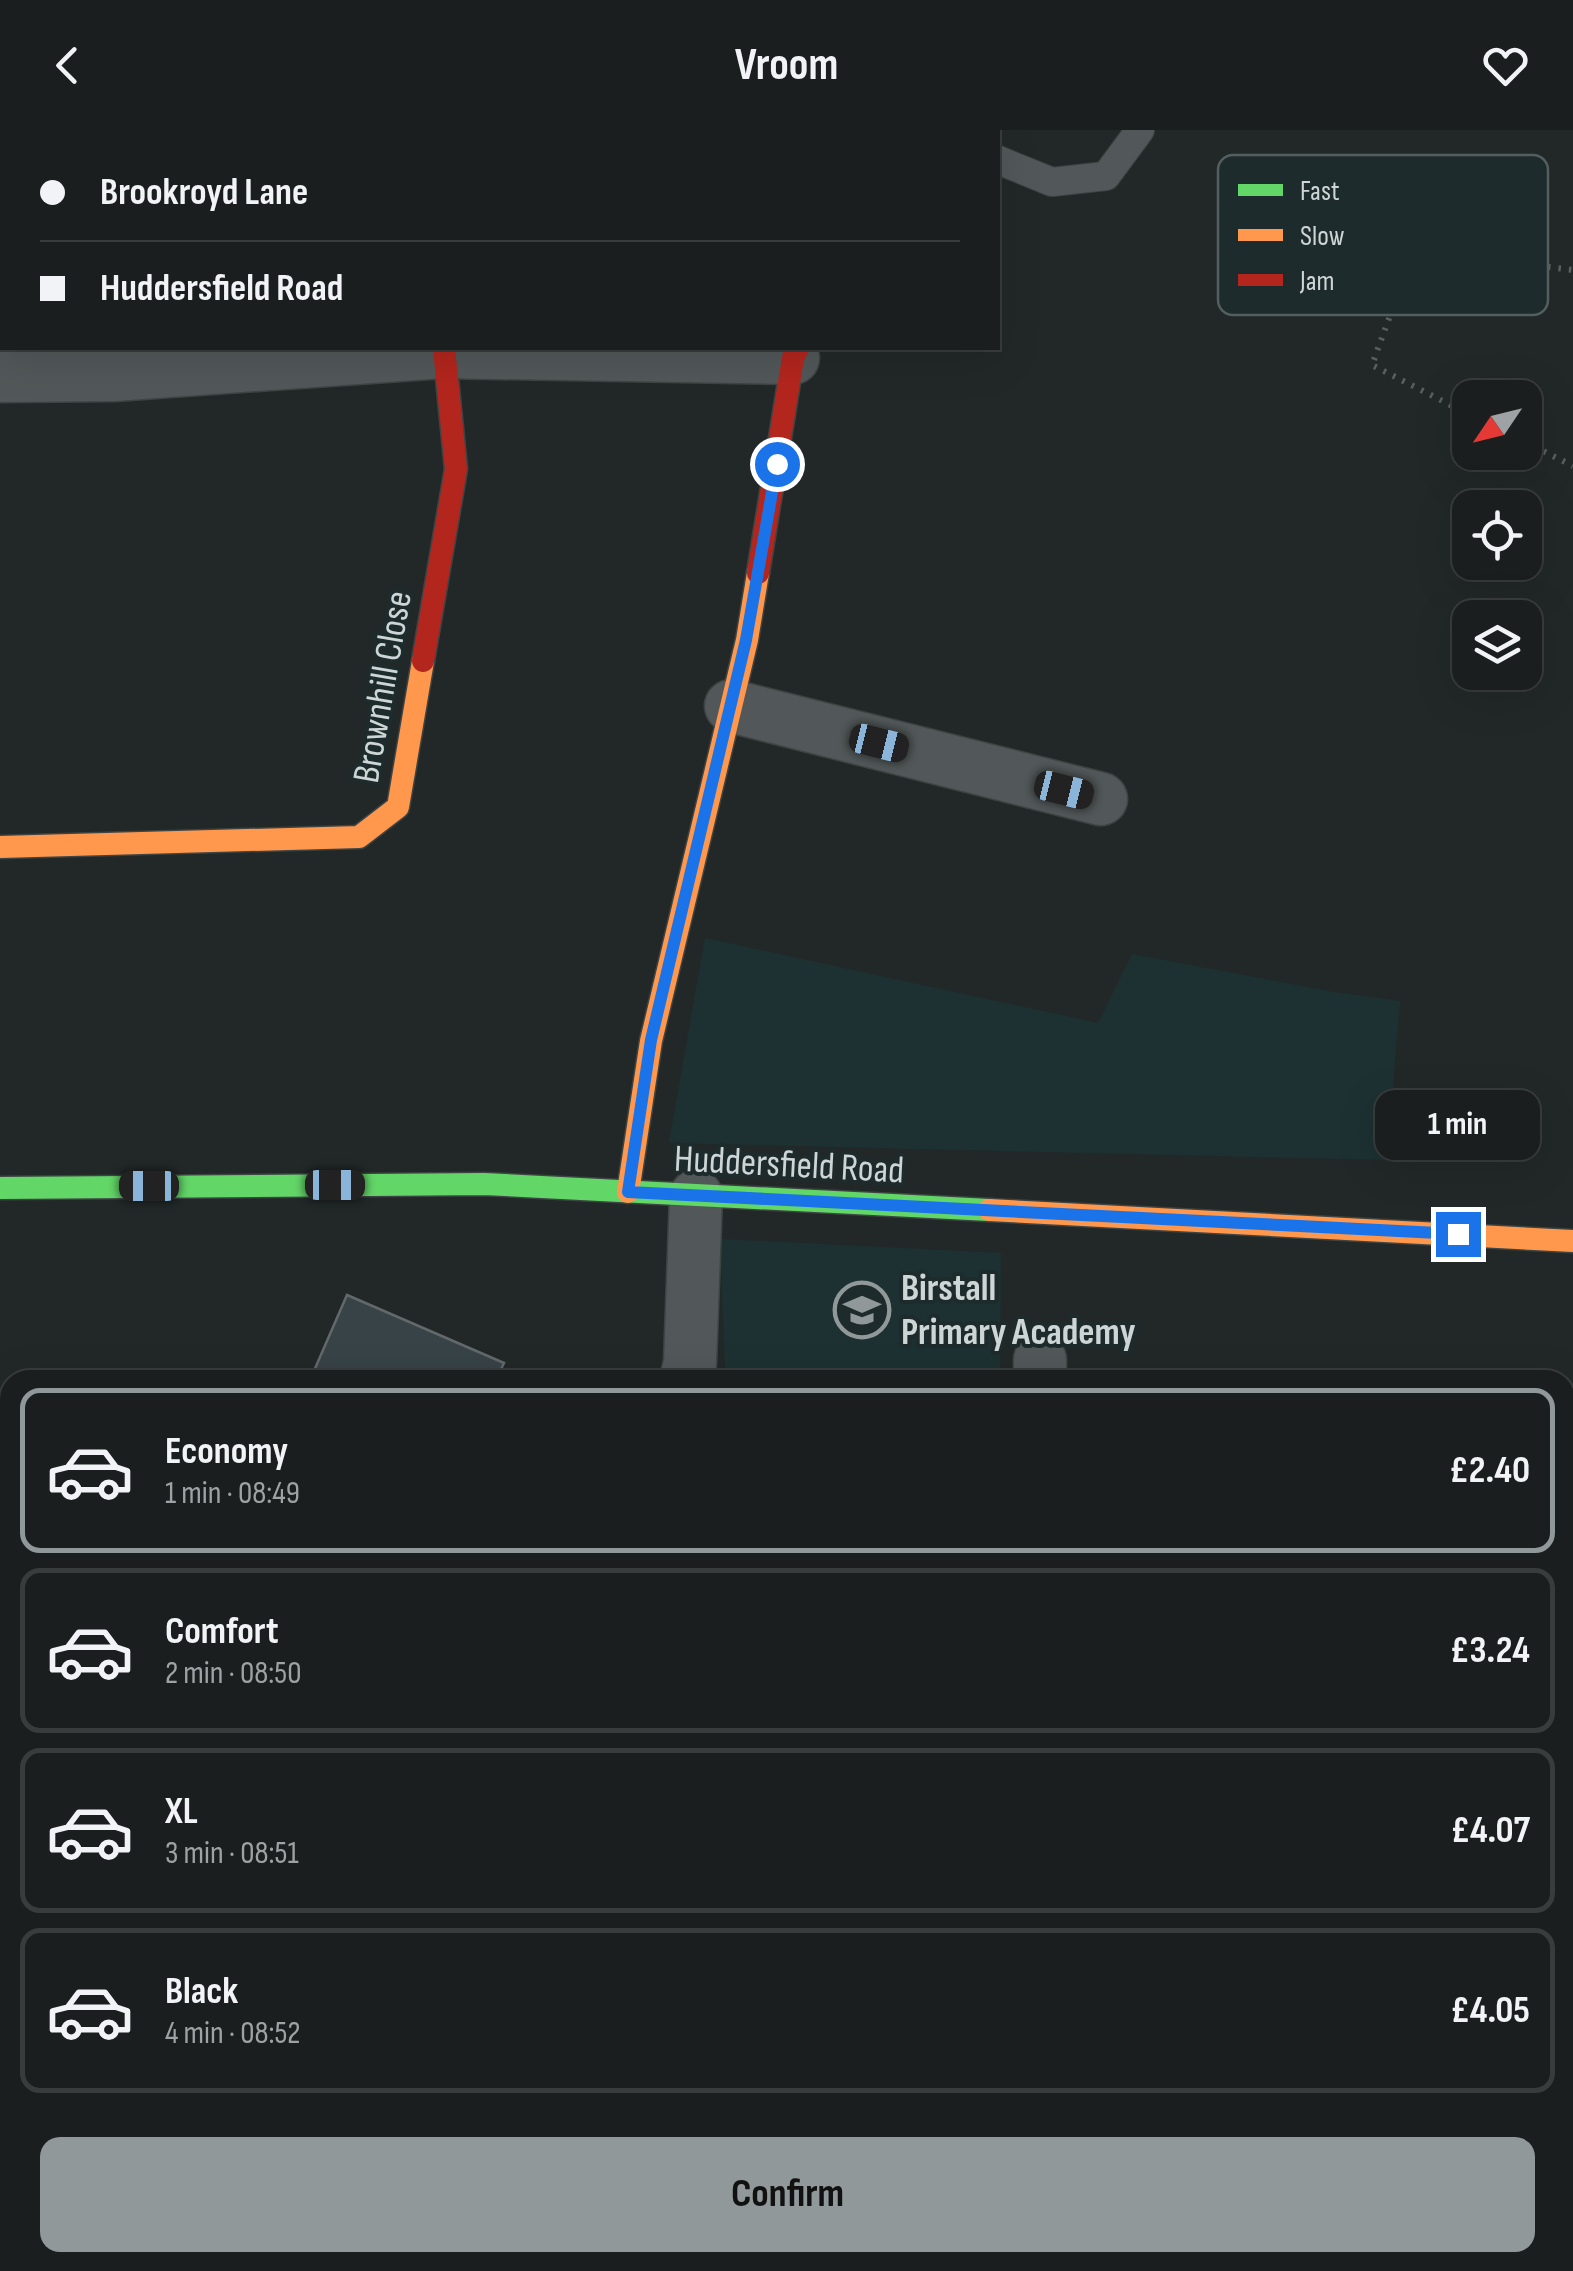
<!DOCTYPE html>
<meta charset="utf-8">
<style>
:root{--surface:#1a1e1e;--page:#272b2b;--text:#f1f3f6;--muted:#9fa2a4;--line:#383c3c;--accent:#919899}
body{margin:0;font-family:"Sofia Sans Condensed",sans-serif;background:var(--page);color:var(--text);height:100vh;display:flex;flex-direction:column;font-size:38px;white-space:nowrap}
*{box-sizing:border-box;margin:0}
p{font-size:32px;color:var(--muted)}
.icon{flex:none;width:55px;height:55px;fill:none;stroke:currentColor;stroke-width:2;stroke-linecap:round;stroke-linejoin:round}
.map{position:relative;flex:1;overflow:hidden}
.sheet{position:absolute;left:0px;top:1240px;width:1575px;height:902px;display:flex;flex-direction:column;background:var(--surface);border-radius:30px 30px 0 0;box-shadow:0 10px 40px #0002,0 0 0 2px var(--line)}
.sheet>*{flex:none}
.hud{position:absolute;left:0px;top:0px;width:1000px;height:220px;box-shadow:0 10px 40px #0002,0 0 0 2px var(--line);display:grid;align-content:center;height:220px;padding:0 40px;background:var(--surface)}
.needle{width:65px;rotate:235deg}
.fabs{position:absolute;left:1452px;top:250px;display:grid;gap:20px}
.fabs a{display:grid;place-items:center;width:90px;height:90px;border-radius:20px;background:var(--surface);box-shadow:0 10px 40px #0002,0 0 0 2px var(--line);font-size:50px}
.end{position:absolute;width:45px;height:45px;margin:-22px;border:12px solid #1a73e8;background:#fff;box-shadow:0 0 0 5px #fff}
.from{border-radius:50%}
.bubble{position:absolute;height:70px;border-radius:20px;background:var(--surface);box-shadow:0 10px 40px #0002,0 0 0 2px var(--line);font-size:32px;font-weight:700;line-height:70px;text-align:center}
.car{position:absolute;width:30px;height:60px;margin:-30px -15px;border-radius:12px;box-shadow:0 0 8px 2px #0007;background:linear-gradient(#222 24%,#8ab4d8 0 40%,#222 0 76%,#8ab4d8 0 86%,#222 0)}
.hud b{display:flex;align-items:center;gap:35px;height:95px;font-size:38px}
.hud b+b{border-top:2px solid var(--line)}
.hud i{width:25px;height:25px;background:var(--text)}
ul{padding:18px 0 0;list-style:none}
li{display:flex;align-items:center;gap:30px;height:165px;margin:0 20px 15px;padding:0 20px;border:5px solid var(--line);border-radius:20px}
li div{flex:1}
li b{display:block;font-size:38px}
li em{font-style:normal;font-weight:700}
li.selected{border-color:var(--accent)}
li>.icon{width:90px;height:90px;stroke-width:1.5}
.button{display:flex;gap:20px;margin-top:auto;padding:20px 40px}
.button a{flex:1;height:115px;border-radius:20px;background:var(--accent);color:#111;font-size:40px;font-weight:700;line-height:115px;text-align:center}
header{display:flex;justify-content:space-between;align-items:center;height:130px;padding:0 40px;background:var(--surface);font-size:45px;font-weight:700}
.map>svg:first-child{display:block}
</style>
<header><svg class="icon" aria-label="back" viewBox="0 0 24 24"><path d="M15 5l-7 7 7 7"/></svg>Vroom<svg class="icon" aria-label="heart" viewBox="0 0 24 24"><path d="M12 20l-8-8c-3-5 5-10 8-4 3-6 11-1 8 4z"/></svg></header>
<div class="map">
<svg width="1573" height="2141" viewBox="0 0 1573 2141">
<rect width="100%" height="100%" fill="#222828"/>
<path fill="#1d3132" d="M705 808 1098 893 1132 824 1334 862 1400 871 1387 1030 669 1013Z
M720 1109 1001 1123 1000 1250H722L725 1238Z
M0 1354 10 1362V2132L1410 2133 1402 2141H0Z"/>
<path fill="#38523c" d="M1382 2133V2132L1432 2133 1424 2141H1384Z"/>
<path fill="#374347" stroke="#63686a" stroke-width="2.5" d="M347 1165 504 1233 496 1250H310Z
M629 2132H699L689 2141H614Z
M833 2132H857L859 2141H792Z
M978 2132H1000L1002 2141H937Z"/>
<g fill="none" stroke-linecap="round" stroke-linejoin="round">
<g stroke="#3e4444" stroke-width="30">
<path id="lane" d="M998 30 1052 52 1106 46 1140 0"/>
</g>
<g stroke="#3e4444" stroke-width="55">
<path id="street" d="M532 2 533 0
M909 2 910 0
M0 246 113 245 443 222 793 228
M731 576 1101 669
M686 1250 690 1233 696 1066
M1040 1250V1230"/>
</g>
<g stroke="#3e4444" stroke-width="25">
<path id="fast" d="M0 1058 484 1054 989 1080
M1565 2015 1573 2001
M152 2132 154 2141"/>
</g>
<g stroke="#3e4444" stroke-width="25">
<path id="slow" d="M0 717 359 707 398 677 423 531
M628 1062 651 911 747 510 758 443
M989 1080 1573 1111
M423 2132 426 2141
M1496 2141 1500 2132"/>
</g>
<g stroke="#3e4444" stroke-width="25">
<path id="jam" d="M758 443 793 228 798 218
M423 531 456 339 444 218
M0 1823 10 1838"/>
</g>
<path stroke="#595e5e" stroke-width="6" stroke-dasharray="2.5 8" stroke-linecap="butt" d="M1470 285 1372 235 1414 120 1573 140
M1525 312 1573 336"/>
<use href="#lane" stroke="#525859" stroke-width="28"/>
<use href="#street" stroke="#525859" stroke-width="52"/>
<use href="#fast" stroke="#63d668" stroke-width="22"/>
<use href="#slow" stroke="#ff974d" stroke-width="22"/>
<use href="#jam" stroke="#b3261e" stroke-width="22"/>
</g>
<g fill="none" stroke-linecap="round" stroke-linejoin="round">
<path stroke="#1a73e8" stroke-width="12" d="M777 334 746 510 651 910 628 1062 1458 1104"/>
</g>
<defs>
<g id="school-ring" transform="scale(2.875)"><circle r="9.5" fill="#1e2b2c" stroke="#919899" stroke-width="1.5"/><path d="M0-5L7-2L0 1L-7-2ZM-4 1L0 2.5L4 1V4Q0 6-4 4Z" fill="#919899"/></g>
</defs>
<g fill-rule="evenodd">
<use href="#school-ring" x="862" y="1180"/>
</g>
<g text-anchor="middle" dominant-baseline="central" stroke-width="8" stroke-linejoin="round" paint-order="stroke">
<g font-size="38" fill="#cdd5d6" stroke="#1e2b2c">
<text transform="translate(383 557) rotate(-80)">Brownhill Close</text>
<text transform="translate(789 1035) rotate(3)">Huddersfield Road</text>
</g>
<g font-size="38" font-weight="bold" fill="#cdd5d6" stroke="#1e2b2c" text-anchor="start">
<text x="901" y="1158">Birstall<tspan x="901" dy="44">Primary Academy</tspan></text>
</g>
</g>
<rect x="1218" y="25" width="330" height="160" rx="15" fill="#1e2b2c" stroke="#535e5f" stroke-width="2.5"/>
<rect x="1238" y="54" width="45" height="12" fill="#63d668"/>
<rect x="1238" y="99" width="45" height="12" fill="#ff974d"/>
<rect x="1238" y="144" width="45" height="12" fill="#b3261e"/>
<g font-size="28" fill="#cdd5d6">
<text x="1300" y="70">Fast</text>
<text x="1300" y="115">Slow</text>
<text x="1300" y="160">Jam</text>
</g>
</svg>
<div class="fabs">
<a><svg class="needle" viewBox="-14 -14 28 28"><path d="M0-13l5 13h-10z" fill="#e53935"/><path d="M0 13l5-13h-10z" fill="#9fa2a4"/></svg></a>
<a><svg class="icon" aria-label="locate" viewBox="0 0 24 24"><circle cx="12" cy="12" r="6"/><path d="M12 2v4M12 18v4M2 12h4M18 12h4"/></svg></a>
<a><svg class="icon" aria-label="layers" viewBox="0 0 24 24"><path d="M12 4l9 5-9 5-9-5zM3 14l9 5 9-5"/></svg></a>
</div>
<i class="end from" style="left:777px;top:334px"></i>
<i class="end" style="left:1458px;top:1104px"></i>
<div class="bubble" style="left:1375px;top:960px;width:165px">1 min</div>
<i class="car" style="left:879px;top:613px;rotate:104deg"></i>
<i class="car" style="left:1064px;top:660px;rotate:104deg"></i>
<i class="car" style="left:335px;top:1055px;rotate:90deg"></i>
<i class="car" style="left:149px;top:1056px;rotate:270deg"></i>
<div class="hud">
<b><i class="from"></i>Brookroyd Lane</b>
<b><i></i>Huddersfield Road</b>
</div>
<section class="sheet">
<ul>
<li class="selected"><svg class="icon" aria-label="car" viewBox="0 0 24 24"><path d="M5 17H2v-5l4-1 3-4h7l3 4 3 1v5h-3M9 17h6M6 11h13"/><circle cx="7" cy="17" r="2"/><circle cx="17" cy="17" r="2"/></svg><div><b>Economy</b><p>1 min · 08:49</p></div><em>£2.40</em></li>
<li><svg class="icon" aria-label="car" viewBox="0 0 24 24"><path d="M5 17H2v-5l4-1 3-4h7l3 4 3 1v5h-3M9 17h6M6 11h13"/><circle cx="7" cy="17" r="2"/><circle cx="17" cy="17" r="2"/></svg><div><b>Comfort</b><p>2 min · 08:50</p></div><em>£3.24</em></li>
<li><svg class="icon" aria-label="car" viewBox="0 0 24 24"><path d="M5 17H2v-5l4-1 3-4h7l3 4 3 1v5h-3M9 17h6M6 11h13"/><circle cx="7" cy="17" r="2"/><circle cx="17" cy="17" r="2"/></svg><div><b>XL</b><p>3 min · 08:51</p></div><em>£4.07</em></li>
<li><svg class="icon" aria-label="car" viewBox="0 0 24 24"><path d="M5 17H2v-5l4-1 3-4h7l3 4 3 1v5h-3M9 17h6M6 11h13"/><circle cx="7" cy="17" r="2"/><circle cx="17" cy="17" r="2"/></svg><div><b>Black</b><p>4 min · 08:52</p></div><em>£4.05</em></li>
</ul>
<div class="button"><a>Confirm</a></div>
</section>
</div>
